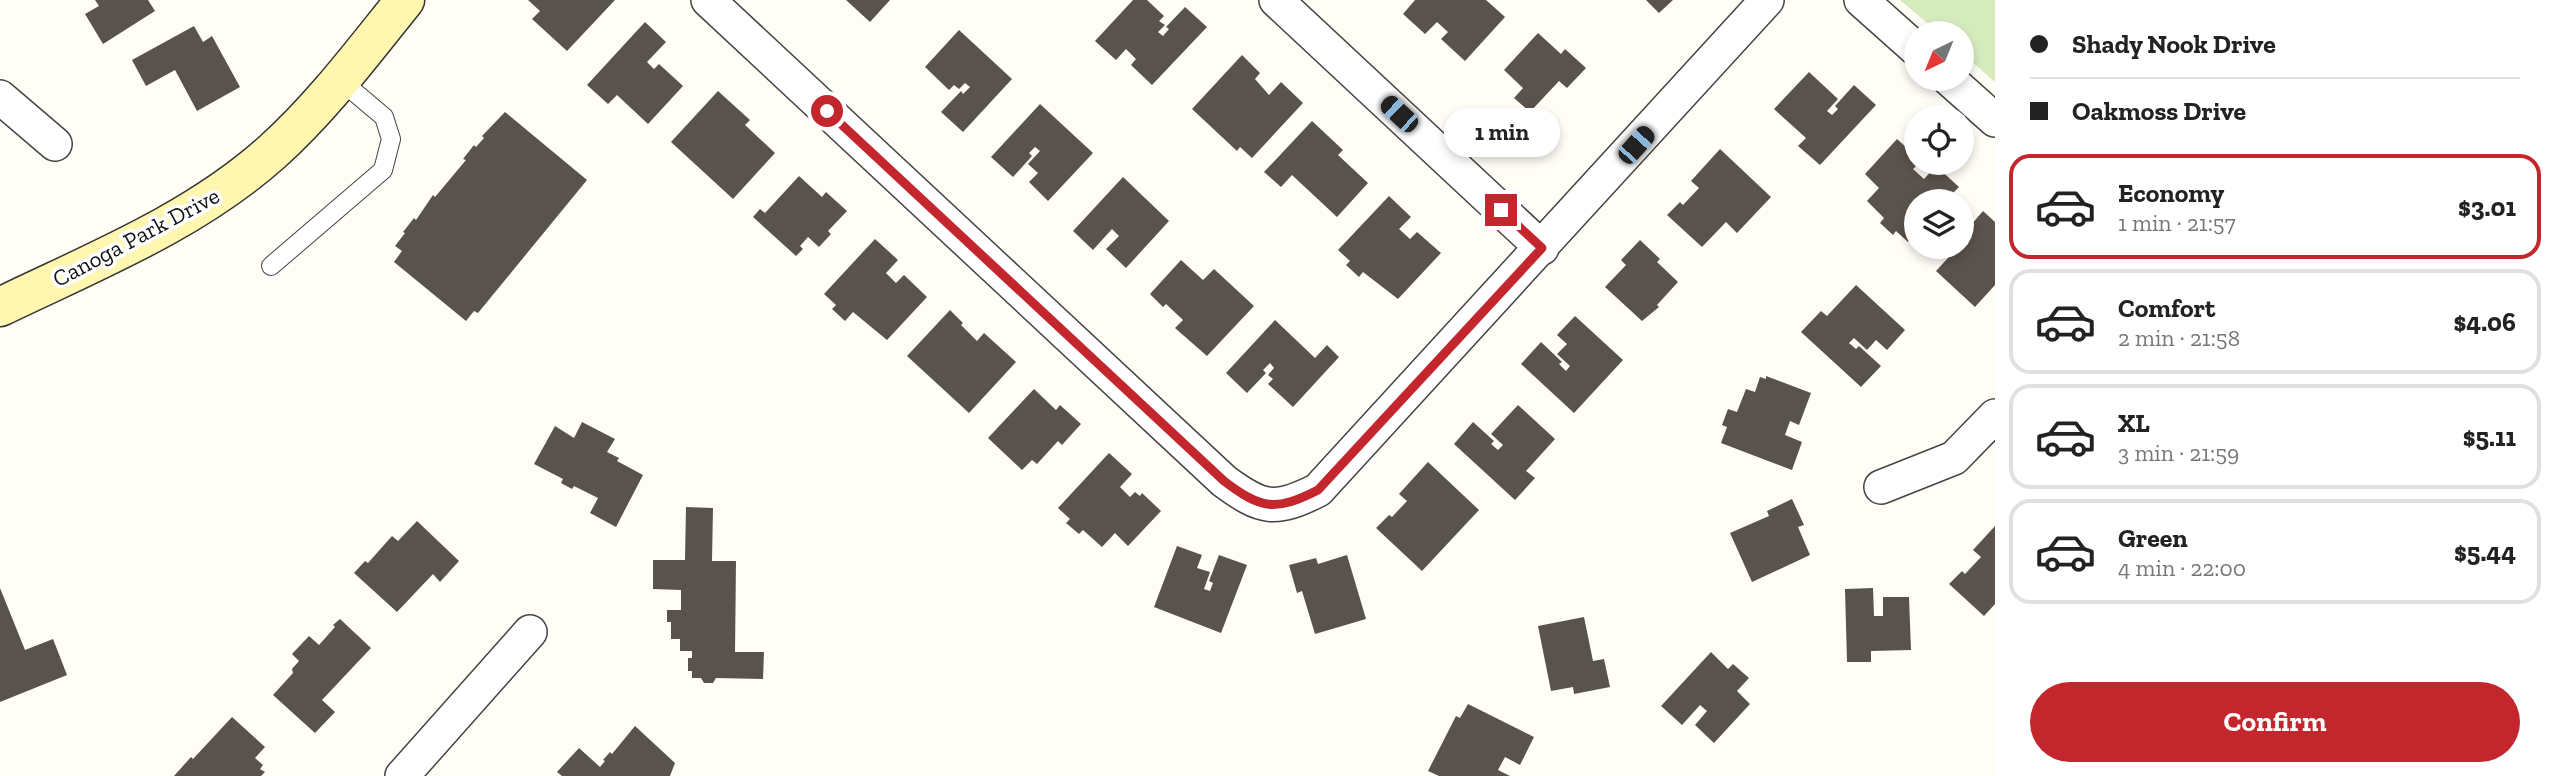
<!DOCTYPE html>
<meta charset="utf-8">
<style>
:root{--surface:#fff;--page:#f6f6f6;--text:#222;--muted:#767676;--line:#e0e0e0;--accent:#c4262e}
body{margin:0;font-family:"Zilla Slab",serif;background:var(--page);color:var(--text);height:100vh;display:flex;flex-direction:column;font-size:26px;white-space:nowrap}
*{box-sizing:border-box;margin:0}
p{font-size:23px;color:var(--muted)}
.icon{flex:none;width:38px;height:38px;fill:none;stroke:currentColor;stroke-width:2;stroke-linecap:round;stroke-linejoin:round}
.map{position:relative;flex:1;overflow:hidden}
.sheet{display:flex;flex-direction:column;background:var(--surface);width:560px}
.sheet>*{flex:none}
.banner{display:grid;align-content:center;height:154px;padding:0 35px;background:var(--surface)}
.needle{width:46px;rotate:223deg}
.buttons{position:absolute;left:1904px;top:21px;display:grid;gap:14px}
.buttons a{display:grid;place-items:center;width:70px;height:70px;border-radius:50%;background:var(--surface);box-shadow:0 4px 10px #0003;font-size:35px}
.end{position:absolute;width:32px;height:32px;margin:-16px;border:9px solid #c4262e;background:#fff;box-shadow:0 0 0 4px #fff}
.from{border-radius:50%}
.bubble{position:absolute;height:49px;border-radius:24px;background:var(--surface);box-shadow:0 4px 10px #0003;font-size:23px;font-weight:800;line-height:49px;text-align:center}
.car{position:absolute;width:21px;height:42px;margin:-21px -10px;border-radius:9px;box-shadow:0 0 5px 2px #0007;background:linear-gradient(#222 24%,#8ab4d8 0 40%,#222 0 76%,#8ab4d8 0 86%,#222 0)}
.banner b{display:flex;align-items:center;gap:24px;height:66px;font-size:26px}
.banner b+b{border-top:2px solid var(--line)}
.banner i{width:18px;height:18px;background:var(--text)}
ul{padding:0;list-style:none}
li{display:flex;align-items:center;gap:21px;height:105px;margin:0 14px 10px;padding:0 21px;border:4px solid var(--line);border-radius:21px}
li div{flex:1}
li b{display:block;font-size:26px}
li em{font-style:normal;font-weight:800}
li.current{border-color:var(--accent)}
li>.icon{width:63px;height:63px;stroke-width:1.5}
.cta{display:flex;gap:14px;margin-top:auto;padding:14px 35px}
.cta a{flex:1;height:80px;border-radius:42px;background:var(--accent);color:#fff;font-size:28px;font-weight:800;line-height:80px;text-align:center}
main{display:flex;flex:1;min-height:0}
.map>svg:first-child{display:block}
</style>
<main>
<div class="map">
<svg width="1995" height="776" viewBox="0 0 1995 776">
<rect width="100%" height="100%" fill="#fffdf5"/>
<path fill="#d5ebbd" d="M1900 0H1995V82L1962 53V33H1939Z"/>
<path fill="#5a524d" d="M95 0H148L155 11 103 44 85 14 99 6Z
M528 0H615L567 51 532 19 540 11Z
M846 0H890L870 22Z
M1133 0H1147L1164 16 1159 21 1165 25 1158 32 1163 36 1169 29 1166 27 1185 7 1207 27 1152 85 1131 65 1136 59 1126 49 1116 60 1095 41Z
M1415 0H1486L1505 17 1465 61 1441 39 1448 32 1437 22 1425 34 1403 14Z
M1646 0H1673L1659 13Z
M645 22 666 42 647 62 654 69 659 64 683 86 648 124 617 95 608 104 587 85Z
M194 26 203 42 212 36 240 87 197 111 175 70 146 86 132 60Z
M959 30 1012 79 963 132 941 112 961 91 963 94 970 87 965 83 959 89 954 85 949 90 925 67Z
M1538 33 1561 54 1565 49 1586 68 1567 88 1559 81 1530 112 1514 98 1523 88 1504 70Z
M1242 55 1260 73 1255 79 1269 95 1281 82 1303 103 1252 158 1240 147 1237 151 1192 109Z
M1809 72 1838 99 1827 111 1832 115 1838 109 1835 106 1854 85 1876 105 1820 165 1798 146 1806 138 1774 109Z
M718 91 750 120 745 125 775 153 733 199 671 142Z
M1040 104 1093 153 1048 201 1029 182 1038 173 1028 164 1040 151 1035 147 1029 153 1032 156 1013 177 991 157Z
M505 112 587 180 478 313 474 311 466 321 394 262 402 251 395 246 405 233 403 232 414 218 416 220 433 195 435 197 466 160 463 159 474 145 476 147 484 138 482 136Z
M1312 121 1343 150 1338 155 1368 183 1337 217 1292 175 1281 187 1264 172Z
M1897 139 1916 156 1913 159 1919 163 1913 169 1924 179 1936 166 1959 187 1945 201H1916V232L1908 242 1896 231 1893 235 1880 223 1884 218 1867 201 1879 188 1865 174Z
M1720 149 1771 197 1737 233 1726 222 1702 247 1667 215 1680 202 1683 205 1699 188 1691 181Z
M799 176 822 197 826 192 847 211 828 231 831 234 819 247 808 237 800 246 803 249 796 256 753 217 760 209 765 213Z
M1123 177 1169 221 1126 268 1106 249 1119 236 1112 229 1093 250 1073 231Z
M1389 196 1411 217 1399 229 1410 239 1417 232 1441 253 1398 299 1363 272 1359 277 1346 265 1350 261 1338 250Z
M1983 211 1995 222V285L1975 307 1936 271 1958 247H1962V243L1968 235 1965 232Z
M875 239 898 260 886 273 896 283 904 275 927 297 887 340 853 312 845 321 832 309 836 305 824 294Z
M1640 240 1660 259 1657 262 1678 282 1657 305 1659 307 1642 321 1605 287 1626 265 1621 260Z
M1181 260 1203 280 1214 269 1254 306 1207 356 1175 328 1183 320 1166 304 1163 307 1150 294Z
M1856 285 1905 330 1887 350 1876 340 1867 350 1854 338 1849 343 1856 349 1859 346 1881 366 1861 387 1801 332 1821 311 1827 316Z
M950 310 963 323 961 325 977 341 984 333 1016 362 969 413 907 356Z
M1575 316 1623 360 1574 413 1521 364 1541 342 1562 362 1559 364 1566 371 1570 366 1557 354 1567 344 1557 335Z
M1275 320 1315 358 1327 345 1339 357 1293 407 1268 384 1273 379 1268 375 1274 368 1270 363 1263 370 1266 373 1247 393 1226 373Z
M1766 376 1811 393 1799 425 1790 421 1785 435 1802 442 1792 470 1721 443 1727 427 1722 425 1728 409 1737 412 1746 389 1755 392 1760 377 1766 379Z
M1034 389 1056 410 1060 405 1081 424 1062 445 1058 441 1037 464 1032 460 1022 470 988 438Z
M1518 405 1555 439 1526 471 1535 478 1515 500 1454 444 1473 422 1494 441 1491 444 1498 450 1503 445 1491 434Z
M582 422 615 439 607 452 619 458 617 461 643 475 616 527 590 513 598 498 574 486 572 489 561 483 563 479 534 464 555 426 574 438Z
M1109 453 1132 474 1120 487 1130 497 1135 492 1140 496 1142 493 1161 511 1128 546 1115 533 1102 547 1083 530 1079 534 1066 523 1070 519 1058 508Z
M1428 462 1479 510 1422 571 1376 528 1389 515 1392 517 1407 501 1399 494Z
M1792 499 1804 525 1798 527 1810 555 1752 582 1730 533 1769 516 1767 511Z
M686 507 713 508 712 561H736L735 652H764L763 679 716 678 713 683H704L701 678H692V671H688V658H692V651H680V639H671V622H667V610H681V590L653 589V560H685Z
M417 521 459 561 440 582 433 574 397 612 354 573 365 561 368 563 392 536 398 541Z
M1995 526V604L1984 616 1949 584 1962 571 1965 574 1981 557 1973 550Z
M1177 546 1202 555 1197 568 1210 572 1204 589 1210 591 1213 583 1209 581 1219 555 1247 565 1221 633 1154 607Z
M1347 555 1366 619 1315 634 1302 591 1297 593 1289 565 1316 558 1318 564Z
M0 588 25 650 53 639 67 675 0 702Z
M1873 588 1874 616H1883V597H1909L1911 650 1871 651V662H1847L1845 589Z
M1584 617 1593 661 1604 659 1610 687 1574 694 1573 687 1551 691 1538 626Z
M340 619 371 648 322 700 335 712 315 733 273 695 293 673 292 669 299 661 292 654 309 636 319 645 335 627 333 625Z
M1711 652 1728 669 1733 664 1749 678 1737 691 1750 704 1714 743 1695 725 1707 711 1700 705 1682 725 1661 706Z
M1468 704 1534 737 1520 765 1505 757 1498 770 1510 776H1439L1428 771 1456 716 1460 718Z
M232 717 265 747 255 758 263 765 260 769 265 772 261 776H174L191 757 193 759Z
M635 726 675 763 670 776H562L557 772 579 748 600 767 605 761 603 760 610 752 612 754Z"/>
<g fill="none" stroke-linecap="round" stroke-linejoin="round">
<g stroke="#444" stroke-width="20">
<path id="lane" d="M271 266 383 170 391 139 384 117 340 80"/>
</g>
<g stroke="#444" stroke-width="36">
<path id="street" d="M708 0 1224 481C1262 509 1275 512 1318 490L1767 0
M1276 0 1542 248
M1861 0 1916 49
M1949 79 1995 120
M0 97 55 144
M1881 487 1954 458 1995 416
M402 776 530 632"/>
</g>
<g stroke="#333" stroke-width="41">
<path id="secondary" d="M0 307C93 262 194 222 272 152 322 107 363 52 405 0"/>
</g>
<use href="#lane" stroke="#fff" stroke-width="18"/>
<use href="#street" stroke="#fff" stroke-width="33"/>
<use href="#secondary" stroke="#fff6b0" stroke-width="38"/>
</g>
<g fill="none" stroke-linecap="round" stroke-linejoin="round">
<path stroke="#c4262e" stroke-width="9" d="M827 111 1224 481C1261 509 1275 512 1318 490L1542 248 1501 210"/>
</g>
<g text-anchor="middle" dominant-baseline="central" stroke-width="7" stroke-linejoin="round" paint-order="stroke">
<g font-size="23" fill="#111" stroke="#fff">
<text transform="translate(136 237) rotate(-28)">Canoga Park Drive</text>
</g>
</g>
</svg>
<div class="buttons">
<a><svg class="needle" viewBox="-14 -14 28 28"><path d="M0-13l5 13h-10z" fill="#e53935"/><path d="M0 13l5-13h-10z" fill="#767676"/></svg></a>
<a><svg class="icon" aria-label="locate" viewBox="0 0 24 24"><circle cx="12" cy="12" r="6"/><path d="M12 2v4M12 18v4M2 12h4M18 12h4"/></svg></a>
<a><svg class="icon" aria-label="layers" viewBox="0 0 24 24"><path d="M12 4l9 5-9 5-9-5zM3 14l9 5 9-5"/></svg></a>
</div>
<i class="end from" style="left:827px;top:111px"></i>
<i class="end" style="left:1501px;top:210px"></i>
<div class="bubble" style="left:1444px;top:108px;width:116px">1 min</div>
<i class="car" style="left:1399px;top:114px;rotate:313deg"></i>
<i class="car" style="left:1636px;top:145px;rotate:42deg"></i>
</div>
<section class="sheet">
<div class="banner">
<b><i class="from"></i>Shady Nook Drive</b>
<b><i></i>Oakmoss Drive</b>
</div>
<ul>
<li class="current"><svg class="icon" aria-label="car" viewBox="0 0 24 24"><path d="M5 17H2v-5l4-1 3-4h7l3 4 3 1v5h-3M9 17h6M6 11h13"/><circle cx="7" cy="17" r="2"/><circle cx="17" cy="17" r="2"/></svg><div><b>Economy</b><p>1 min · 21:57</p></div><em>$3.01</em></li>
<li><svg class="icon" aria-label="car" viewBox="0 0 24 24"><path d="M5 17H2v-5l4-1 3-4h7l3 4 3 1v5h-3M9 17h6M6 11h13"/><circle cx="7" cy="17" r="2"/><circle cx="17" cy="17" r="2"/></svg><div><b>Comfort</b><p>2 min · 21:58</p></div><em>$4.06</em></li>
<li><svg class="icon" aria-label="car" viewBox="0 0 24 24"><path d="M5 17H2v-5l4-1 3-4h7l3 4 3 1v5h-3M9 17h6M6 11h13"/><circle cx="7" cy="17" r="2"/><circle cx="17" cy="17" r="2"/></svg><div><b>XL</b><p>3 min · 21:59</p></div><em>$5.11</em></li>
<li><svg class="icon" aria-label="car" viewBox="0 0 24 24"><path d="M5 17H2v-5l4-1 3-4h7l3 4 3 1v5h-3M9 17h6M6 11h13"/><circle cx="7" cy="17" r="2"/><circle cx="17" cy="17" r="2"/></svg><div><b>Green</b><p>4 min · 22:00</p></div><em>$5.44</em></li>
</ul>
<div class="cta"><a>Confirm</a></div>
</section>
</main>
